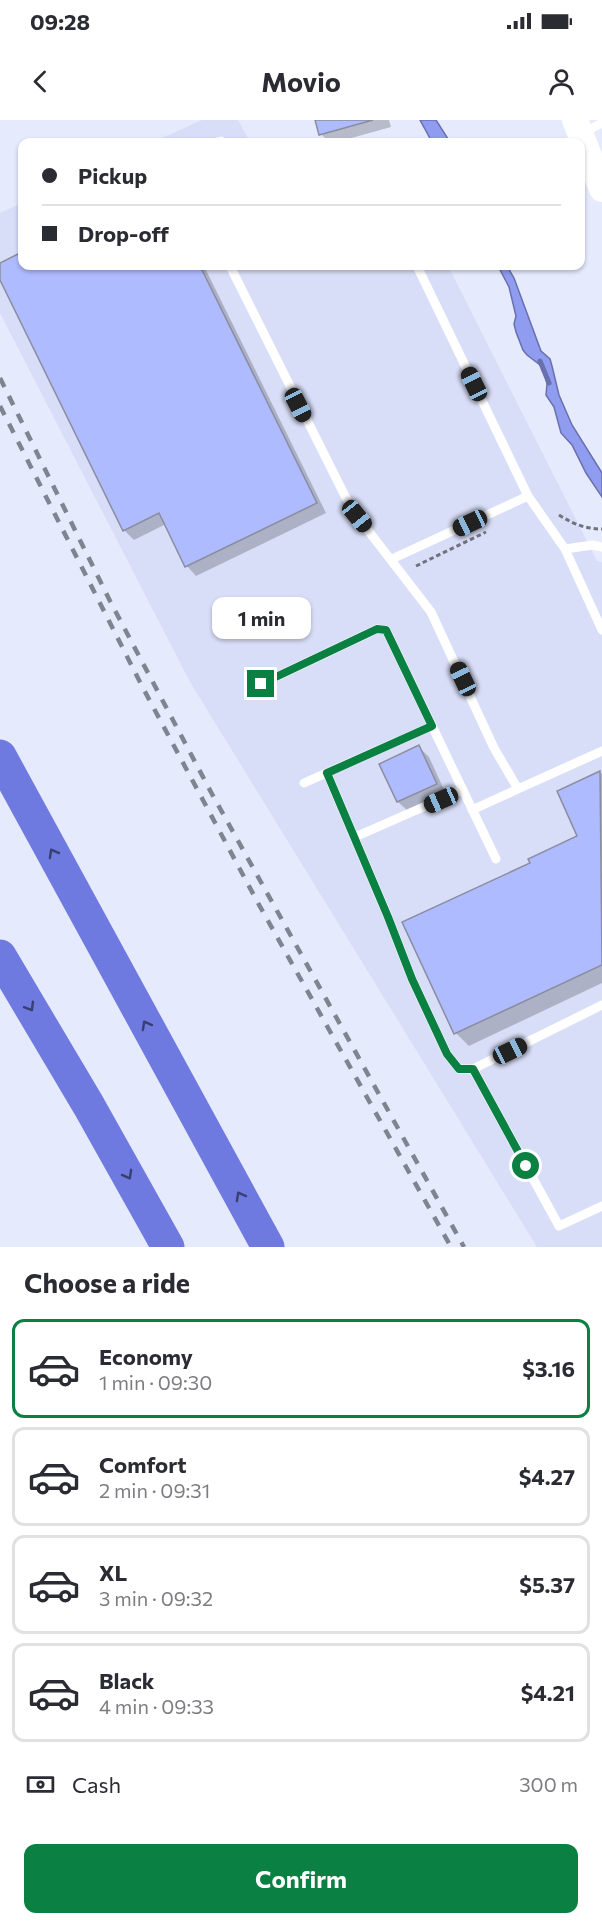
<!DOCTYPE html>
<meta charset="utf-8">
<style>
:root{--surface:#fff;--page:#f2f2f3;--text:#2b2b33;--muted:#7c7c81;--line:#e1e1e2;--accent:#0b8043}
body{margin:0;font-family:Commissioner,sans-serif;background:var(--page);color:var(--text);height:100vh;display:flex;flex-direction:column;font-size:22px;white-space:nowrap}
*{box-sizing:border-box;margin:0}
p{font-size:20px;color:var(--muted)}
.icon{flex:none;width:33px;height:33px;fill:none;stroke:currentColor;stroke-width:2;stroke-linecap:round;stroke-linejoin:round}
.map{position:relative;height:1127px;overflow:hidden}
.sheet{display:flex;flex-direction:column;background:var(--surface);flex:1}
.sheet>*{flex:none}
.hud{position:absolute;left:18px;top:18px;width:567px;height:132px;border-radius:12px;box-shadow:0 2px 4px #0004;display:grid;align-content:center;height:132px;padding:0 24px;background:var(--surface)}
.end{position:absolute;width:27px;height:27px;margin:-14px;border:8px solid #0b8043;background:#fff;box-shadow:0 0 0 3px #fff}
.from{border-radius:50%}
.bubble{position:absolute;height:42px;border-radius:12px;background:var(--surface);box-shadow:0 2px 4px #0004;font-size:20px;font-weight:700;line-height:42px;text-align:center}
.car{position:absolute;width:18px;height:36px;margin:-18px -9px;border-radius:8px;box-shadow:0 0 4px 2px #0007;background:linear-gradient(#222 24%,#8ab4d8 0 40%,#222 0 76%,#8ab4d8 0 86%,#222 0)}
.hud b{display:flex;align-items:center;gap:21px;height:57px;font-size:22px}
.hud b+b{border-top:2px solid var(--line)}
.hud i{width:15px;height:15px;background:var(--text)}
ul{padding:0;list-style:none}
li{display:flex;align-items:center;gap:18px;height:99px;margin:0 12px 9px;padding:0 12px;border:3px solid var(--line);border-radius:12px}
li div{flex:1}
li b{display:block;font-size:22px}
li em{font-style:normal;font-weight:700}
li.current{border-color:var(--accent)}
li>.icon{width:54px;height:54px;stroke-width:1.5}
h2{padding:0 24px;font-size:27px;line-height:72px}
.pay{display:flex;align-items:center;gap:15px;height:66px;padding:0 24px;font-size:22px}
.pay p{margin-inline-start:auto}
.cta{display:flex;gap:12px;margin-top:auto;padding:12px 24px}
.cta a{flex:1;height:69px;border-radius:12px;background:var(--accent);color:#fff;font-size:24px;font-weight:700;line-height:69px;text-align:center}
.status{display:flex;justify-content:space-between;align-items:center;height:42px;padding:0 30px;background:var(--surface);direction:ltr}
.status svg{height:16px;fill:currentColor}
header{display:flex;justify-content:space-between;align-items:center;height:78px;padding:0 24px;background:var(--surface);font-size:27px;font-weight:700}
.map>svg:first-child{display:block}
</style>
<div class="status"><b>09:28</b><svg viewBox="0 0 49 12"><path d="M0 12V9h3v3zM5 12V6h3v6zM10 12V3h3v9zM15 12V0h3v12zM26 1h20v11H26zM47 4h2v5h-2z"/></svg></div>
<header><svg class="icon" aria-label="back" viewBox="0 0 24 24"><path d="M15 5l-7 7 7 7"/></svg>Movio<svg class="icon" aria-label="person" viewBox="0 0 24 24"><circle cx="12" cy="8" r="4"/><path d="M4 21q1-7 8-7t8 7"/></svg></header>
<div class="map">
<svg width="602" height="1127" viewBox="0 0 602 1127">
<rect width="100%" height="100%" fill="#e6eafd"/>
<path fill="#d8def7" d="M202 0H238L250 22H153Z
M22 83V146H448L597 441 602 442V1127H537L190 562 0 193V93Z"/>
<path fill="#8f9cef" stroke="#6871ad" stroke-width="1.5" d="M420 0H436L450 22H432Z
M498 146H507L514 158 541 231 550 239 552 246 559 275 572 305 602 353V377L586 353 572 325 561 313 554 287 546 275 547 264 544 248 527 235 523 230 516 212 514 204 516 196 509 167Z"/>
<path fill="#0003" d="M317 0H389L391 7 337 22H329L321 14Z
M22 134V146H204L326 393 196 456 187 446 166 404 134 420 124 410 0 157V144Z
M419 627 429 637 446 674 408 691 398 682 381 645Z
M600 652 602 654V863L469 926 456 913 532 744 579 716 559 672Z"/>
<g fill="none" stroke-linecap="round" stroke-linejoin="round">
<path stroke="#6871ad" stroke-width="5" d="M540 241 549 263"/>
</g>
<path fill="#afbbff" stroke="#8a8d9f" stroke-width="1.5" d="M315 0H373L319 15Z
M22 132V146H200L317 383 185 447 159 393 123 411 0 160V143Z
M419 625 437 664 397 682 379 644Z
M600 651 602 845 454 914 402 802 530 743 528 739 577 716 557 671Z"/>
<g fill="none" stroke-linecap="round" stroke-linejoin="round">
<path stroke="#70727e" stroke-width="3" stroke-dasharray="4.5 3" stroke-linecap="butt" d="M559 395C573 404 586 409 602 409
M416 446 486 412"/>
<path stroke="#fff" stroke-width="9" d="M583 13 602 3
M217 22 221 21 222 22
M230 146 345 376 357 396 431 492 494 628 518 669 602 631
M417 146 528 376 565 429 602 510
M565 429 593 425 602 427
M392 439 528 376
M261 564 377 509 386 510 496 739
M327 653 388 797 412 859 447 934 459 949H473L602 885
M304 663 432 606
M472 690 518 669
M355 717 462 670
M473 949 559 1106 602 1086"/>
<path stroke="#fff" stroke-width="26" d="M575 0 602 69"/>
<path stroke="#6f7ae1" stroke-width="33" d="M0 636 268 1127
M0 836 89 986 168 1127"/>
<path stroke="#808390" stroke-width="4.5" stroke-dasharray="10 10" stroke-linecap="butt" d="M0 258 110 481 212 674 464 1127
M0 286 143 568 258 783 451 1127"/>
</g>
<defs><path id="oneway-chevron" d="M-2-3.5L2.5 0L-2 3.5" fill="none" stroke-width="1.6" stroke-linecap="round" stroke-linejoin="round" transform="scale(1.5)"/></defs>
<g stroke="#393f70">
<use href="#oneway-chevron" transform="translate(53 733) rotate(-119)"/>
<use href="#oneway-chevron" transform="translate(30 887) rotate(59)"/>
<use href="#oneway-chevron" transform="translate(146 905) rotate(-119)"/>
<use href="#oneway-chevron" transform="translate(128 1055) rotate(61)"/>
<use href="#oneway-chevron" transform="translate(240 1076) rotate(-119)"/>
</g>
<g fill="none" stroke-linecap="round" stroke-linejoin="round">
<path stroke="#0b8043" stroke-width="8" d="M261 564 377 509 386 510 432 606 327 653 388 797 412 859 447 934 459 949H473L526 1046"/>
</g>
</svg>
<i class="end from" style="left:526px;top:1046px"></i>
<i class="end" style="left:261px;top:564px"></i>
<div class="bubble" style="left:212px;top:477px;width:99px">1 min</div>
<i class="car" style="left:474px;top:264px;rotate:334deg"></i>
<i class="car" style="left:298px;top:285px;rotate:153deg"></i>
<i class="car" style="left:357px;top:396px;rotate:141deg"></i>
<i class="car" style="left:470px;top:403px;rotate:245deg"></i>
<i class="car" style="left:463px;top:559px;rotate:335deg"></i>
<i class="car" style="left:441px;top:680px;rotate:246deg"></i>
<i class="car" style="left:510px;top:931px;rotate:64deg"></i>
<div class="hud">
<b><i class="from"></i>Pickup</b>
<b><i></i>Drop-off</b>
</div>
</div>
<section class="sheet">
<h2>Choose a ride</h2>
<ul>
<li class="current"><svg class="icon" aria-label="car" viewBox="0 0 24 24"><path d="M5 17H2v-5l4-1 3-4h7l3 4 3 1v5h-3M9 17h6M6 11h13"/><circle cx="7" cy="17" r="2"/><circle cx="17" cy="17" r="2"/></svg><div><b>Economy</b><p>1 min · 09:30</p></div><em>$3.16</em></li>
<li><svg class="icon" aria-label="car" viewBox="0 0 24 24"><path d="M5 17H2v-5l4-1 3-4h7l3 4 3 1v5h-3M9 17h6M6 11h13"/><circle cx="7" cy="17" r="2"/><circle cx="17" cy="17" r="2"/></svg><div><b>Comfort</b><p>2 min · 09:31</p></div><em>$4.27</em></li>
<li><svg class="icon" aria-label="car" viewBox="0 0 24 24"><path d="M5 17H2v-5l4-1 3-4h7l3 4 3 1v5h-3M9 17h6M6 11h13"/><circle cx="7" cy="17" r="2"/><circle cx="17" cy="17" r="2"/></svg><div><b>XL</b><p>3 min · 09:32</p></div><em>$5.37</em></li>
<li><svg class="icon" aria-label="car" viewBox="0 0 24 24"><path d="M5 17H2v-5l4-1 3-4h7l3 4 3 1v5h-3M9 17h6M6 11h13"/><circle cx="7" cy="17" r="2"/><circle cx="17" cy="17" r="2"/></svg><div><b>Black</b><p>4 min · 09:33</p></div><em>$4.21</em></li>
</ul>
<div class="pay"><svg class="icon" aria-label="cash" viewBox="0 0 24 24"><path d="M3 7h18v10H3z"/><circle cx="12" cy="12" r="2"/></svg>Cash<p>300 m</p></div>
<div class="cta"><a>Confirm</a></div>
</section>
